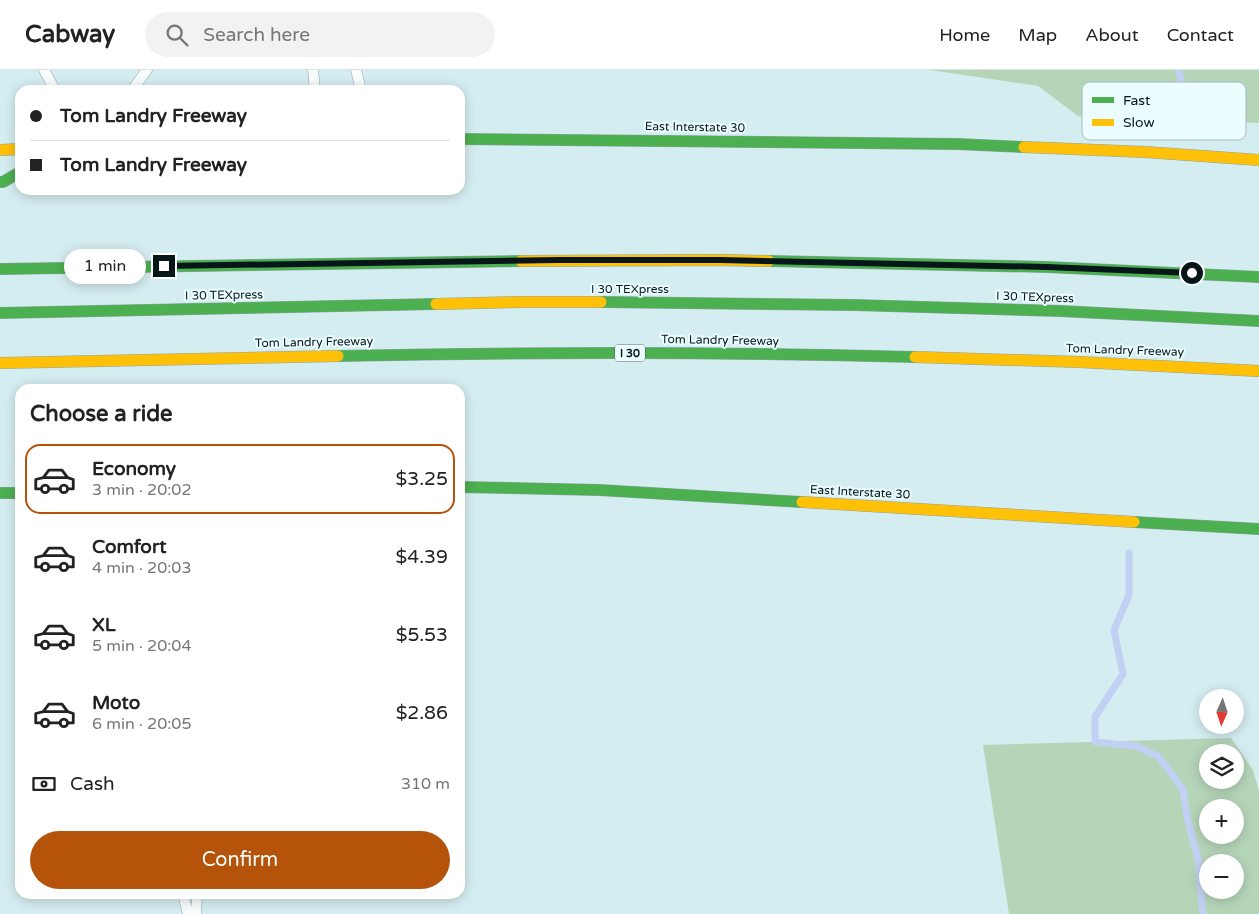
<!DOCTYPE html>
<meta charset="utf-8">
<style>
:root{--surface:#fff;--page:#f2f2f2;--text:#222;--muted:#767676;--line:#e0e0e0;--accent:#b45309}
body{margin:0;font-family:"Varela Round",sans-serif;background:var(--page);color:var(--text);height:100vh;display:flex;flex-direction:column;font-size:19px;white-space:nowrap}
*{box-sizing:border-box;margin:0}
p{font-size:16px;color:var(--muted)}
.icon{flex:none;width:28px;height:28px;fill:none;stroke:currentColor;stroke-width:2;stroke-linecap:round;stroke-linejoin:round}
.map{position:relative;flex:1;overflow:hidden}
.drawer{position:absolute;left:15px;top:314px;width:450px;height:515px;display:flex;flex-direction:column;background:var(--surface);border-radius:15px;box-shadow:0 2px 12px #0003}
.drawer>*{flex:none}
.guide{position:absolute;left:15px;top:15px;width:450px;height:110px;border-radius:15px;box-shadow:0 2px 12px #0003;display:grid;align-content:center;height:110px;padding:0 15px;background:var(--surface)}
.needle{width:32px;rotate:183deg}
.controls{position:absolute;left:1199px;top:619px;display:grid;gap:10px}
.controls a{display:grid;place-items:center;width:45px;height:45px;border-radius:50%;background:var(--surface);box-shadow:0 2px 12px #0003;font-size:25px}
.end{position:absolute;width:22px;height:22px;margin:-11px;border:6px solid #071719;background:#fff;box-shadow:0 0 0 2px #fff}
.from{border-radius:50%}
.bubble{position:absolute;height:35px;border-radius:18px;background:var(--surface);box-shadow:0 2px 12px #0003;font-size:16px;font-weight:600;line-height:35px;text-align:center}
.guide b{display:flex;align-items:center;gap:18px;height:48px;font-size:19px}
.guide b+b{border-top:1px solid var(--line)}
.guide i{width:12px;height:12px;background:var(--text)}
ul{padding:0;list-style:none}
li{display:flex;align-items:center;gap:15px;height:70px;margin:0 10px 8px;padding:0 5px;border:2px solid transparent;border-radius:15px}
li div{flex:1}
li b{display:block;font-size:19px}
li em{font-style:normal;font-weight:600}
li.current{border-color:var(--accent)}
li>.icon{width:45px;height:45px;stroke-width:1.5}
h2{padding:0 15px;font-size:22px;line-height:60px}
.pay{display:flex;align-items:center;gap:12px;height:55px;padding:0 15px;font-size:19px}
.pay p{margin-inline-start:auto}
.cta{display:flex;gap:10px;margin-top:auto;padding:10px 15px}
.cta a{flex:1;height:58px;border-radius:30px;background:var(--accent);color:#fff;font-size:20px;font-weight:600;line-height:58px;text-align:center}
header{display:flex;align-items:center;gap:30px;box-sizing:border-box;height:70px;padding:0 25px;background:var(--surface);border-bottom:1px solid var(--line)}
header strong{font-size:24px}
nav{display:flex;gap:28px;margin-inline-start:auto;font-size:18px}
.search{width:350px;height:45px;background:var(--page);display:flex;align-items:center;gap:12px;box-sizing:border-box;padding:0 18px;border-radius:28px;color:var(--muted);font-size:19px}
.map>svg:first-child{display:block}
</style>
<header>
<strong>Cabway</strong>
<div class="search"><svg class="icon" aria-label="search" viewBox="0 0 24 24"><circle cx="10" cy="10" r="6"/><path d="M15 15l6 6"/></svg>Search here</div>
<nav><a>Home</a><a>Map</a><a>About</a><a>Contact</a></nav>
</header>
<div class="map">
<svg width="1259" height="844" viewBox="0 0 1259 844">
<rect width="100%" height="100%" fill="#d4edf0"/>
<path fill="#b5d5b9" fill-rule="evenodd" d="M930 0H1259V53L1078 46 1038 16Z
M1231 668 1253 700 1259 721V844H1009L983 675ZM1208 682H1235V710H1208ZM1208 738H1235V765H1208ZM1208 792H1235V820H1208Z"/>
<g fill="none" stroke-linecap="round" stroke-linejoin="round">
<path stroke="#c1d1f3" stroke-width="7" d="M1178 0 1195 52
M1129 483V525L1114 560 1123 604 1095 647V672L1136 676 1158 686 1183 719 1187 748 1198 789 1203 844"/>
<g stroke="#90a3a6" stroke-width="11">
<path id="lane" d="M44 0 55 20
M313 0 315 20
M356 0 361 20
M132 20 147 0
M183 824 188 844
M196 844 197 824"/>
</g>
<g stroke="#90a3a6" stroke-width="12">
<path id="fast" d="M460 69 957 74 1024 77
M0 112H3L20 102
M769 191 1047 197 1259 207
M0 199 521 191
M601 232 854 235 1060 241 1259 251
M0 243 436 234
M338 286C530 282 723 282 915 287
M460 417 599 420 802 432
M0 423H20
M1134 452 1259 459"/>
</g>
<g stroke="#90a3a6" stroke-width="12">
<path id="slow" d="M1024 77 1145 82 1259 90
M0 80 20 79
M521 191 720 190 769 191
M436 234 524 232H601
M915 287 1079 292 1259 301
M0 293 338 286
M802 432 1134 452"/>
</g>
<use href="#lane" stroke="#f9fcfd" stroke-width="10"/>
<use href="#fast" stroke="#4caf50" stroke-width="11"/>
<use href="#slow" stroke="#ffc107" stroke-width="11"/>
</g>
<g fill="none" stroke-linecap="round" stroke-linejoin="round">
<path stroke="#071719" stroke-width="6" d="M164 196 559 190H720L1047 197 1192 203"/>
</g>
<g text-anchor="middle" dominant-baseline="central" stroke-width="4" stroke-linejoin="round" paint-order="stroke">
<rect fill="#ecfdff" stroke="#4c5c5e" stroke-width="1" x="615" y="274.5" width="30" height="17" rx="4"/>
<g font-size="11" font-weight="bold" fill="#071719">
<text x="630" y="283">I 30</text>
</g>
<g font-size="12" fill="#071719" stroke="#ecfdff">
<text transform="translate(695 57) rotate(1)">East Interstate 30</text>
<text x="630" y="219">I 30 TEXpress</text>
<text transform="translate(224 225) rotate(-1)">I 30 TEXpress</text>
<text transform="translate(1035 227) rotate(2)">I 30 TEXpress</text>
<text transform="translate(720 270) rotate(1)">Tom Landry Freeway</text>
<text transform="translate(314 272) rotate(-1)">Tom Landry Freeway</text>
<text transform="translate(1125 280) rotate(2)">Tom Landry Freeway</text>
<text transform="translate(860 422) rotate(3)">East Interstate 30</text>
</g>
</g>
<rect x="1082" y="12" width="164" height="58" rx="8" fill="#ecfdff" stroke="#a7b8ba" stroke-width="1"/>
<rect x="1092" y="27" width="22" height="6" fill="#4caf50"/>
<rect x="1092" y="49" width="22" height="7" fill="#ffc107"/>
<g font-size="14" fill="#071719">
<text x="1123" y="35">Fast</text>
<text x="1123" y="57">Slow</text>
</g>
</svg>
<div class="controls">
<a><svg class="needle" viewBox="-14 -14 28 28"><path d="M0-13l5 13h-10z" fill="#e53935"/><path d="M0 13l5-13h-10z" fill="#767676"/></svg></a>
<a><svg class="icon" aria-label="layers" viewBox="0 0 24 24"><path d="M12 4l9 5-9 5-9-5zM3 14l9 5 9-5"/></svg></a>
<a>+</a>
<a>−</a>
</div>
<i class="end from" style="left:1192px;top:203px"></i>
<i class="end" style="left:164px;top:196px"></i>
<div class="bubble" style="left:64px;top:179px;width:82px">1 min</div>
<div class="guide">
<b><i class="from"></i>Tom Landry Freeway</b>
<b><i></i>Tom Landry Freeway</b>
</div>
<section class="drawer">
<h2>Choose a ride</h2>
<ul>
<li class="current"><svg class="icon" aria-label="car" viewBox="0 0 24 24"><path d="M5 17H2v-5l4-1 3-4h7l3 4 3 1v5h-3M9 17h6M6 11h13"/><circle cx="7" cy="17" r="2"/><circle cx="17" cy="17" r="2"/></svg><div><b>Economy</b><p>3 min · 20:02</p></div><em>$3.25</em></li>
<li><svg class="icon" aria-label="car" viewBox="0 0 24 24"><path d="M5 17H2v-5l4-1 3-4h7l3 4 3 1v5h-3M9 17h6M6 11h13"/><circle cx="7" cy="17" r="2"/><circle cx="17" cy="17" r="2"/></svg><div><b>Comfort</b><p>4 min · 20:03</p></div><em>$4.39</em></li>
<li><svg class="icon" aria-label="car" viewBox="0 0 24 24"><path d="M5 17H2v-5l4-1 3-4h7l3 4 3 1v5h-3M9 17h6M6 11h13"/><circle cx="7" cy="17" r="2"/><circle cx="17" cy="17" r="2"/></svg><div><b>XL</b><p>5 min · 20:04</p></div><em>$5.53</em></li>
<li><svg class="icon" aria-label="car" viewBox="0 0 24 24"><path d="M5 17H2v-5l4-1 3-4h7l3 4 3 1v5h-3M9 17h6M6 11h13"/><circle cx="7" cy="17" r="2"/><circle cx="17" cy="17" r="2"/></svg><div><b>Moto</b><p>6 min · 20:05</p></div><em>$2.86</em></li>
</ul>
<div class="pay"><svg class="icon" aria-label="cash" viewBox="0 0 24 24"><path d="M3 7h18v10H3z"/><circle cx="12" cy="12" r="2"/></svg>Cash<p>310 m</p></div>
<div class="cta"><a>Confirm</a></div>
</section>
</div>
